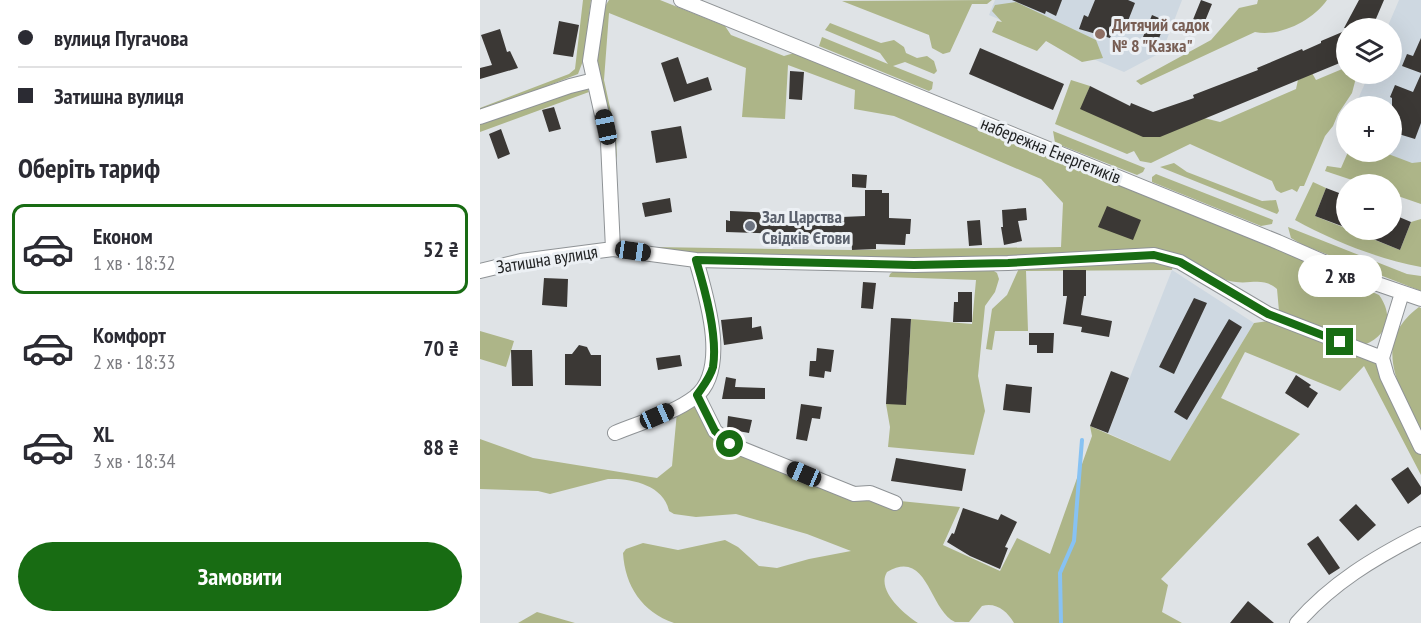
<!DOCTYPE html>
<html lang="uk">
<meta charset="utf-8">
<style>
:root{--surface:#fff;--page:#f7f7f7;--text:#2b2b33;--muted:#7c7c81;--line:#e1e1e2;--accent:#186c13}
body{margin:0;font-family:"PT Sans Narrow",sans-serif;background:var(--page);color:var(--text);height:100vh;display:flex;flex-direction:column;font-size:22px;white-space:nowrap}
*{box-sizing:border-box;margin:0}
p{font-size:20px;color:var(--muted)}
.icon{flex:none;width:33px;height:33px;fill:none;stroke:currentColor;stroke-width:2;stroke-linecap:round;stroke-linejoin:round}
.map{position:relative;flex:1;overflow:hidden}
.details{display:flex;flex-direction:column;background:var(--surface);width:480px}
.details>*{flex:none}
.top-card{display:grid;align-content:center;height:132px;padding:0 18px;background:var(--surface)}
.tools{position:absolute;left:856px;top:18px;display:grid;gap:12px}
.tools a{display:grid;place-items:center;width:66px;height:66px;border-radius:50%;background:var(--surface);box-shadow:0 6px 24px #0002;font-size:30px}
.end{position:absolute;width:27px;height:27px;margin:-14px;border:8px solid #186c13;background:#fff;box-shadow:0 0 0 3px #fff}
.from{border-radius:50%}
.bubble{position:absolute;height:42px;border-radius:21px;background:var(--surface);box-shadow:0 6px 24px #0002;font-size:20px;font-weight:700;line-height:42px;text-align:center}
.car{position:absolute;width:18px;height:36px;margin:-18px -9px;border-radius:8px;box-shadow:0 0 4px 2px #0007;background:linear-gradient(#222 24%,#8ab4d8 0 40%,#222 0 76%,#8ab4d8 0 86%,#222 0)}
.top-card b{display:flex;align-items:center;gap:21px;height:57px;font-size:22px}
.top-card b+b{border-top:2px solid var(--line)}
.top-card i{width:15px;height:15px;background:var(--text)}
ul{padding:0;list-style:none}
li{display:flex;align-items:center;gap:18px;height:90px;margin:0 12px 9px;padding:0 6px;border:3px solid transparent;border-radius:12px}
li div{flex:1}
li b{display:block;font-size:22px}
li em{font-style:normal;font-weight:700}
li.selected{border-color:var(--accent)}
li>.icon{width:54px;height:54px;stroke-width:1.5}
h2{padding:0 18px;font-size:27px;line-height:72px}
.primary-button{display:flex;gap:12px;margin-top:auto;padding:12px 18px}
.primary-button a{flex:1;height:69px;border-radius:36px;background:var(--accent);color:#fff;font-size:24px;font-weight:700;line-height:69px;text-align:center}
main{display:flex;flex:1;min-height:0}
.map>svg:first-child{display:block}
</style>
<main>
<section class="details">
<div class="top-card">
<b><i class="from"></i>вулиця Пугачова</b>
<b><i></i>Затишна вулиця</b>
</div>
<h2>Оберіть тариф</h2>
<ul>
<li class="selected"><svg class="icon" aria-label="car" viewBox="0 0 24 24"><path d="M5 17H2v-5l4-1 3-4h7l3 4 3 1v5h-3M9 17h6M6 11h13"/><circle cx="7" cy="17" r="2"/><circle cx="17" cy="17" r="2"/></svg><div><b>Економ</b><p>1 хв · 18:32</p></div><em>52 ₴</em></li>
<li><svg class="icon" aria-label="car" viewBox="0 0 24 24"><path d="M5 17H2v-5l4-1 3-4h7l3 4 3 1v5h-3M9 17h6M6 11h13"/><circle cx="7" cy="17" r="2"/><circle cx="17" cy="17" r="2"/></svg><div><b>Комфорт</b><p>2 хв · 18:33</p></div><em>70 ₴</em></li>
<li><svg class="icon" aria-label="car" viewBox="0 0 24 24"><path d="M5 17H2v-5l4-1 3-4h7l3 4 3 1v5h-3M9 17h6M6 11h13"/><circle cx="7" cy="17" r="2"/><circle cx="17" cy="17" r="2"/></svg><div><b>XL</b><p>3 хв · 18:34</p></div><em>88 ₴</em></li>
</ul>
<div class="primary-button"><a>Замовити</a></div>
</section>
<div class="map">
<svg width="941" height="623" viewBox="0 0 941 623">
<rect width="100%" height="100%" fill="#dfe3e6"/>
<path fill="#ced8e1" d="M515 0H702L682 52 644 72 509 15Z
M919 0H941V177L880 152H912V106H875L889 74H912V28H907Z
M692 270 774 323 690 461 628 433Z"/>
<path fill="#adb588" d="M103 0H111L103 61 98 74 0 112V108L89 74 95 69Z
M129 0H180L245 26 251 35 304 56 314 53 779 240 899 295C914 316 908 335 884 345L799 311 797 289C783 277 772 284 756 282 736 280 719 264 701 256 690 251 679 250 668 250L556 261 234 257 172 247 372 250 581 247 583 203 561 179 414 116 374 109 375 90 308 65 305 119 262 117 266 68 129 13 124 80 136 135 137 160C129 119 102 37 129 0Z
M512 0 507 4H492L470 52 463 54 452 48 449 35 362 1Z
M778 0H847C832 21 800 37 775 32L661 85 656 81 731 40 759 8 777 4Z
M536 2 616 40 623 58 602 62 566 41 557 51 512 32 517 21 522 22 512 11 515 5Z
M350 23 401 43 414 40 424 47 426 53 437 58 447 56 454 61 457 71 454 74 425 62 413 66 453 82 452 89 449 91 339 46 342 37 408 64 400 53 345 30Z
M867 67V74H877L872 93 858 114 853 126 845 136 824 186H820L817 192 812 189 801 193 796 190 792 181 710 144 671 163 660 161 654 151 647 154 575 124 591 80 610 86 601 109 724 118 740 122 816 89 818 80 832 73 836 80Z
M105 85 109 92 0 132V123Z
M573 131 665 168 663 172 657 175 575 143Z
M868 152H903L932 163 941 162V204L912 194V184H884L845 171 847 166 861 168Z
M694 163 707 172 782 201 796 200 799 211 797 214 680 167Z
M676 174 793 220 792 224 781 226 672 182V177Z
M833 182 846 188 835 216 920 250 931 222 941 219V267C898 259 853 241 815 220Z
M808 227 927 274 941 276V291L823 245 811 238Z
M659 259 693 265 692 270 546 271 548 331H515L512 350 506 349 512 309 527 295 540 266Z
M511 269 517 273 519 279 515 292 505 306 498 376 505 411 494 455 408 447 410 427 406 404H426L431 319 492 324 496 280 409 277 410 274 415 270Z
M939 307 941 308V433C921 389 889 344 939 307Z
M796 320 897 363 917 411 941 455V475L884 366 860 391 765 352 741 398 820 434 681 579 688 585 682 612 702 623H534C527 611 516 602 502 606L489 622H475C449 610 448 548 407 572 396 590 424 614 438 623H194C162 612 145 586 143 553L146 549 163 543 198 550 245 540 258 547 279 566 297 568 329 559 371 551 327 534 256 514 216 517 194 514 189 511C184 485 151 478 128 479L70 494 58 491 0 489V439L53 458 177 478 192 466 197 412 212 406 218 407 228 429 385 500 405 505 410 500 480 507 463 545 520 571 537 538 570 554 612 436 610 426 690 461 774 323Z
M0 331 34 341 26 367 0 359Z
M57 612 95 623H38Z"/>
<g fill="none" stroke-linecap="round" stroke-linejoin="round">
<path stroke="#87c2f3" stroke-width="4" d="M581 623 580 573 594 541 602 440"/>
</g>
<path fill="#3b3835" d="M532 0H582L576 16 566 11 565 14Z
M615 0H648L655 3 646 26 637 22 630 38 599 29 604 15 608 17Z
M721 0 732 4 723 26 712 22Z
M879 0H904L892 28H864Z
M672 15 686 21 677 43 663 37Z
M79 21 99 25 93 57 73 54Z
M20 29 27 52 30 51 38 68 0 79V68L12 65 1 35Z
M867 30V60L680 137H663L600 109 610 86 650 106 651 103 673 112 714 98 713 95 778 70 777 68 822 49 823 51 841 43V41Z
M941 38V73L922 66 927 54 933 56Z
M500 48 584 84 573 110 489 74Z
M198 57 207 84 228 77 232 90 194 102 181 63Z
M310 71 324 72 322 100 309 99Z
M941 74V123L935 139 912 132V98L910 97 915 85 933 92Z
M74 107 81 129 69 132 62 110Z
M201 126 207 158 176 163 171 131Z
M21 129 30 154 18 159 9 134Z
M372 174 387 175 386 188 372 187Z
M846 188 867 196V228L835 216Z
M385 190H402V193H409V218L431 219 430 234H426L425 245 396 244V249L372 250 371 233 347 238 346 233 321 238 320 245 306 244V234L246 232V220L250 221V211L341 215 361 212 362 217 385 216Z
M190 198 192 212 165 217 162 203Z
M627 206 661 220 653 240 618 227Z
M546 208 547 220 538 221 542 241 524 245 521 227H523L522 210Z
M912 214 931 222 920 250 871 230H912Z
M500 220 502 245 489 246 487 221Z
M583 270H606V296H604L601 315 632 321 629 337 601 332 602 327 583 324 587 296H583Z
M64 278 88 279 87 307 62 305Z
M383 282 396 283 393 309 381 308Z
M478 292H492V322H473L474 302H478Z
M714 298 727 303 694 374 679 367Z
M272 317V328L281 326 283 339 244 345 241 320Z
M411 318 431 319 426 405 406 404Z
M749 319 762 327 707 420 694 412Z
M549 333H574L573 353H557V345H549Z
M99 345 107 347 111 355H121V386L85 385V354H92Z
M337 348 354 350 351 372 345 371 344 378 329 376 330 361H336Z
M31 350H52L53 386H32Z
M200 355 202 366 178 370 176 358Z
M631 371 649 378 628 433 610 426Z
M816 375 831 385 829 387 838 393 828 408 805 393Z
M246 377 256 379 255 387 285 388V399H242Z
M526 384 552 387 550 413 523 410Z
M321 404 342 407 340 419 332 418 327 441 316 439Z
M248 416 272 420 269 433 247 429Z
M416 458 486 469 482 491 411 481Z
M928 467 941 487V494L928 504 911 479Z
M876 504 896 525 878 541 859 520Z
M483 508 518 520 521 514 537 522 525 547 528 548 520 569 490 556 467 542 472 533 474 534Z
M838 536 860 568 849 575 827 544Z
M768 601 794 623H750Z"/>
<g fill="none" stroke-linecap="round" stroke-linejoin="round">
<g stroke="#8f9396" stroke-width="16">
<path id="minor" d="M119 0 110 61 128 142 133 249
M201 0 798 242 883 279 941 299
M0 117 90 86 114 80
M0 271 41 261 133 249 216 260 434 265 528 263 674 255 700 262 788 314 902 358
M922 293 902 358 907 376 941 447
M217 395 235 431 250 444 374 494 390 493 415 503
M135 433C161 422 193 414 215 397 250 370 226 295 216 260
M817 623C852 583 894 558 941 534"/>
</g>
<use href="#minor" stroke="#fff" stroke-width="14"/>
</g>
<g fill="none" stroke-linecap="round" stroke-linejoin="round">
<path stroke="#186c13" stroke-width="8" d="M250 444 235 431 217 395C223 386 230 378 233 367 238 336 225 290 216 260L434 265 528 263 674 255 700 262 788 314 860 342"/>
</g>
<circle fill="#8d6e63" stroke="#ecf0f4" stroke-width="2" cx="620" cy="34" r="6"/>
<circle fill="#6b7280" stroke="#ecf0f4" stroke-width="2" cx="270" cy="226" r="6"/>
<g text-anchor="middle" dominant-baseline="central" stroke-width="6" stroke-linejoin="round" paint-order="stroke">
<g font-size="18" font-weight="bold" fill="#785e54" stroke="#ecf0f4" text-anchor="start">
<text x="632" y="24">Дитячий садок<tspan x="632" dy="21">№ 8 "Казка"</tspan></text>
</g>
<g font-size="18" fill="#202223" stroke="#ecf0f4">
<text transform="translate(571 150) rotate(22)">набережна Енергетиків</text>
<text transform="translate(67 259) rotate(-9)">Затишна вулиця</text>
</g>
<g font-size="18" font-weight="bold" fill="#5b616d" stroke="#ecf0f4" text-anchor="start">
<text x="282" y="216">Зал Царства<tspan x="282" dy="21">Свідків Єгови</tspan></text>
</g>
</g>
</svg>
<div class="tools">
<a><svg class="icon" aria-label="layers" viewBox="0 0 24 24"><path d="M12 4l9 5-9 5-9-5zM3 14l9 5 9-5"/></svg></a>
<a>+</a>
<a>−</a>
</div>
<i class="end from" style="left:250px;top:444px"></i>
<i class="end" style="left:860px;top:342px"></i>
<div class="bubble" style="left:818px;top:255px;width:84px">2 хв</div>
<i class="car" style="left:126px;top:127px;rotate:348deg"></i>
<i class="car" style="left:153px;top:251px;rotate:98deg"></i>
<i class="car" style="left:177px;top:416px;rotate:66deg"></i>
<i class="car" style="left:324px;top:474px;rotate:293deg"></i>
</div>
</main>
